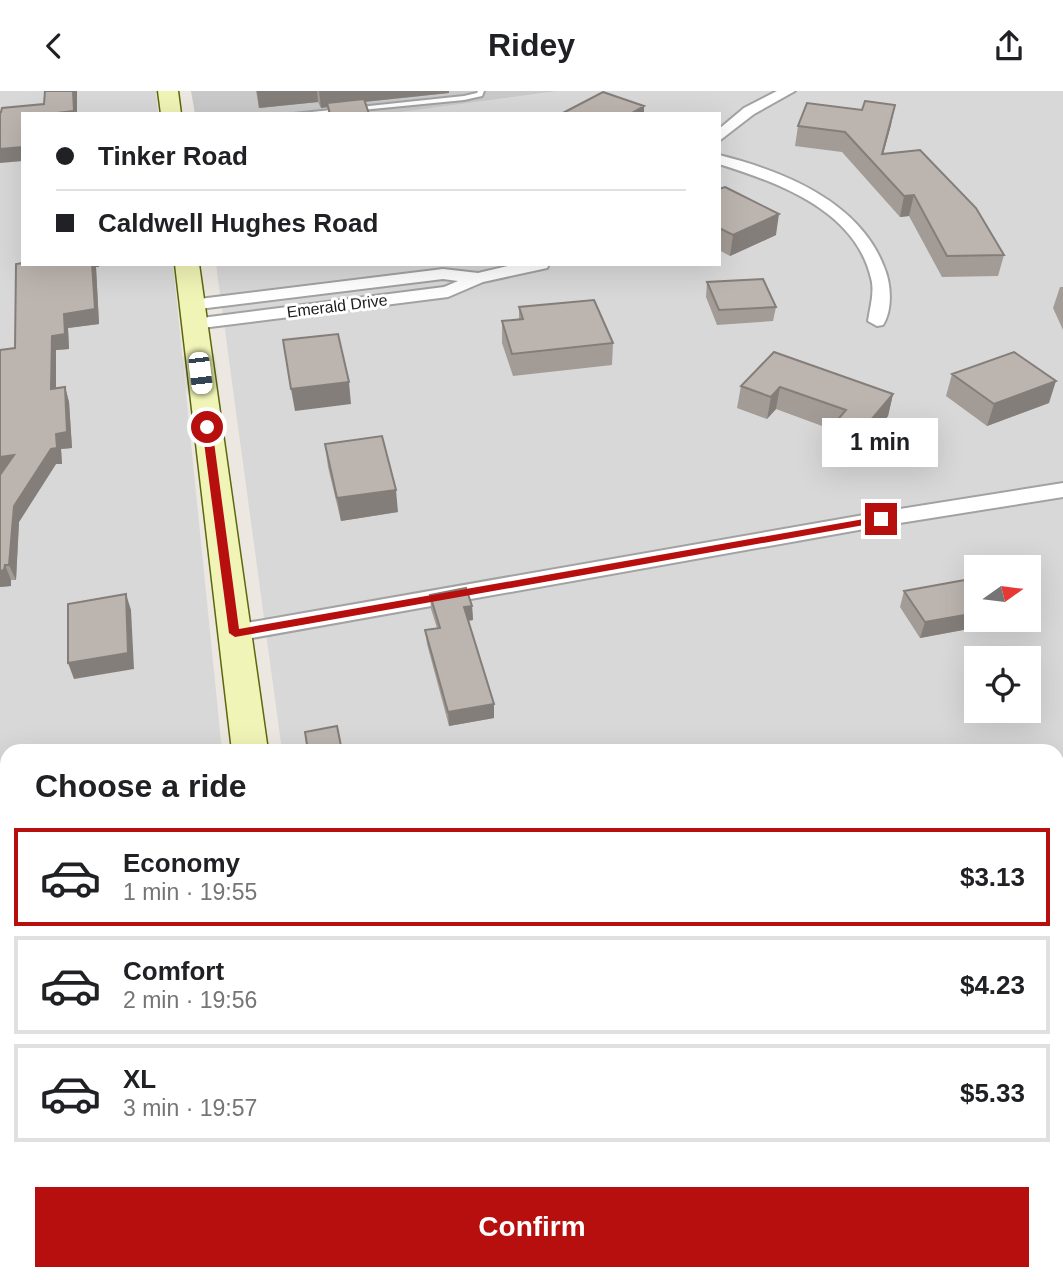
<!DOCTYPE html>
<meta charset="utf-8">
<style>
:root{--surface:#fff;--page:#f2f2f2;--text:#202124;--muted:#757577;--line:#e0e0e0;--accent:#b70f0e}
body{margin:0;font-family:Helvetica,sans-serif;background:var(--page);color:var(--text);height:100vh;display:flex;flex-direction:column;font-size:26px;white-space:nowrap}
*{box-sizing:border-box;margin:0}
p{font-size:23px;color:var(--muted)}
.icon{flex:none;width:38px;height:38px;fill:none;stroke:currentColor;stroke-width:2;stroke-linecap:round;stroke-linejoin:round}
.map{position:relative;flex:1;overflow:hidden}
.sheet{position:absolute;left:0px;top:653px;width:1064px;height:537px;display:flex;flex-direction:column;background:var(--surface);border-radius:21px 21px 0 0;box-shadow:0 7px 28px #0002}
.sheet>*{flex:none}
.top-card{position:absolute;left:21px;top:21px;width:700px;height:154px;border-radius:0px;box-shadow:0 7px 28px #0002;display:grid;align-content:center;height:154px;padding:0 35px;background:var(--surface)}
.needle{width:46px;rotate:76deg}
.controls{position:absolute;left:964px;top:464px;display:grid;gap:14px}
.controls a{display:grid;place-items:center;width:77px;height:77px;border-radius:0px;background:var(--surface);box-shadow:0 7px 28px #0002;font-size:35px}
.end{position:absolute;width:32px;height:32px;margin:-16px;border:9px solid #b70f0e;background:#fff;box-shadow:0 0 0 4px #fff}
.from{border-radius:50%}
.bubble{position:absolute;height:49px;border-radius:0px;background:var(--surface);box-shadow:0 7px 28px #0002;font-size:23px;font-weight:600;line-height:49px;text-align:center}
.car{position:absolute;width:21px;height:42px;margin:-21px -10px;border-radius:9px;box-shadow:0 0 5px 2px #0007;background:linear-gradient(#fff 24%,#345 0 40%,#fff 0 76%,#345 0 86%,#fff 0)}
.top-card b{display:flex;align-items:center;gap:24px;height:66px;font-size:26px}
.top-card b+b{border-top:2px solid var(--line)}
.top-card i{width:18px;height:18px;background:var(--text)}
ul{padding:0;list-style:none}
li{display:flex;align-items:center;gap:21px;height:98px;margin:0 14px 10px;padding:0 21px;border:4px solid var(--line);border-radius:0px}
li div{flex:1}
li b{display:block;font-size:26px}
li em{font-style:normal;font-weight:600}
li.on{border-color:var(--accent)}
li>.icon{width:63px;height:63px;stroke-width:1.5}
h2{padding:0 35px;font-size:32px;line-height:84px}
.primary-button{display:flex;gap:14px;margin-top:auto;padding:14px 35px}
.primary-button a{flex:1;height:80px;border-radius:0px;background:var(--accent);color:#fff;font-size:28px;font-weight:600;line-height:80px;text-align:center}
header{display:flex;justify-content:space-between;align-items:center;height:91px;padding:0 35px;background:var(--surface);font-size:32px;font-weight:600}
.map>svg:first-child{display:block}
</style>
<header><svg class="icon" aria-label="back" viewBox="0 0 24 24"><path d="M15 5l-7 7 7 7"/></svg>Ridey<svg class="icon" aria-label="share" viewBox="0 0 24 24"><path d="M12 15V3M7 8l5-5 5 5M5 13v7h14v-7"/></svg></header>
<div class="map">
<svg width="1063" height="1189" viewBox="0 0 1063 1189">
<rect width="100%" height="100%" fill="#ece8e1"/>
<path fill="#d9d8d8" fill-rule="evenodd" d="M0 0H156L158 23H23V173H173L222 660H7V1183H276V1189H0Z
M558 0H1063V1189H353L352 1183H1057V660H282L216 173H719V23H387ZM976 476H1029V528H976ZM976 567H1029V620H976Z"/>
<path fill="#c9c9c9" d="M191 0H558L387 23H195Z"/>
<g fill="none" stroke-linecap="round" stroke-linejoin="round">
<g stroke="#a2a2a2" stroke-width="4">
<path id="service" d="M478 0H484L482 5 464 9 321 23H293L464 5 477 2Z"/>
</g>
<g stroke="#a2a2a2" stroke-width="4">
<path id="minor" d="M777 0H795L754 23 719 50V38L744 17Z
M719 64C783 80 859 110 884 176 891 192 893 218 883 234L877 235 868 230C870 216 875 201 871 187 855 119 779 92 719 73Z
M517 173H549L547 177 483 191 448 206 194 238 185 233 194 228 444 196 458 190 443 188 191 219 185 218 182 214 185 210 191 209 443 178 478 182Z
M1063 392V406L881 435 235 550 227 548 223 542 227 536 235 534 881 421Z"/>
</g>
<g stroke="#5d670c" stroke-width="3">
<path id="secondary" d="M158 0H178L181 23H161Z
M175 173H199L268 660H232Z
M290 1183H340L341 1189H291Z"/>
</g>
<use href="#service" fill="#fff" fill-rule="evenodd"/>
<use href="#minor" fill="#fff" fill-rule="evenodd"/>
<use href="#secondary" fill="#f0f4b6" fill-rule="evenodd"/>
</g>
<path fill="#a29b96" d="M256 0H449V2L365 11 369 23H328V16L321 17 318 11 259 17Z
M891 34 883 63 1004 164 998 185 942 186 909 125 900 126 842 61 795 55 798 35Z
M719 98 776 144 730 165 719 159Z
M23 172 99 176H96L99 233 68 237 69 258 56 259V297L65 296 69 311 72 357 61 358 62 373H56L19 431 16 489H11V495L0 496 1 382 15 257Z
M707 191 776 216 773 230 717 234 706 206Z
M1060 196H1063V239L1053 217Z
M519 216 613 252 612 274 513 285 502 252V230L519 228Z
M774 261 893 303 888 325 855 365 829 356 833 339 776 318 767 328 737 317 741 295Z
M952 283 1049 312 987 335 946 305Z
M325 353 398 421 341 430 328 376Z
M904 500 976 528H1007L1006 531 920 547 900 516Z
M430 504 472 515 473 529 468 530 494 613V627L449 635 427 553 425 539 437 537 431 518Z
M1063 1126V1150L1057 1138V1133Z"/>
<path fill="#847e7a" d="M73 0H77V23H48Z
M257 0H317L318 11 259 17Z
M319 0H449V2L362 11 327 12 328 16 321 17Z
M895 14 891 34 879 78 882 63Z
M644 15V23H630Z
M23 56V70L0 72V58Z
M914 104 909 125 900 126 904 105Z
M779 123 776 144 730 165 733 144Z
M92 173H99V176H96L99 233 68 237 69 258 56 259V313L51 298 52 245Z
M1056 290 1049 312 987 335 994 313Z
M349 291 351 313 295 320 291 298Z
M65 296 69 311 72 357 61 358 62 373H56L19 431 16 489 9 474 14 415 56 343Z
M780 296 776 318 767 328 771 306Z
M893 303 888 325 855 365 860 342Z
M14 364 19 379 0 382V366Z
M396 399 398 421 341 430 337 407Z
M5 474 11 489V495L0 496V480Z
M126 503 131 519 134 578 74 588 68 572Z
M472 515 473 529 465 530 464 516Z
M976 522V528H1007L1006 531 920 547 925 531Z
M494 613V627L449 635 448 621Z
M7 717V748L0 750V718Z
M26 1183H44V1189H1Z"/>
<path fill="#bcb4ae" stroke="#847e7a" stroke-width="2" d="M45 0H73L74 20 48 23H23V56L0 58V21H1L2 17 44 13Z
M603 1 644 15 630 23H561Z
M364 8 369 23H330L327 12Z
M865 10 895 14 882 63 920 59 976 117 1004 164 947 165 914 104 904 105 845 41 798 35 807 12 862 19Z
M725 96 779 123 733 144 719 137V98Z
M23 172V173H92L95 218 64 223 65 243 52 245 51 298 65 296 67 341 56 343 57 357 51 358 14 415 9 474H5L4 479 0 480V384L14 364 0 366V259L15 257 16 173Z
M763 188 776 216 719 219 707 191Z
M594 209 613 252 512 263 502 230 523 228 519 216Z
M338 243 349 291 291 298 283 249Z
M774 261 893 303 860 342 834 333 846 319 780 296 771 306 741 295Z
M1014 261 1056 290 994 313 952 283Z
M382 345 396 399 337 407 325 353Z
M976 487V522L925 531 904 500Z
M466 497 472 515 464 516 494 613 448 621 425 539 440 537 430 504Z
M126 503 128 562 68 572V513Z
M337 635 342 660H308L305 641Z
M7 685V717L0 718V686Z
M7 957V1183H26L0 1189V959Z"/>
<path fill="#b70f0e" d="M207 333 212 336 239 538 881 425 886 428 881 431 235 546 229 542 202 336Z"/>
<g text-anchor="middle" dominant-baseline="central" stroke-width="6" stroke-linejoin="round" paint-order="stroke">
<g font-size="16" fill="#1b1b1b" stroke="#fff">
<text transform="translate(337 215) rotate(-7)">Emerald Drive</text>
</g>
</g>
</svg>
<div class="controls">
<a><svg class="needle" viewBox="-14 -14 28 28"><path d="M0-13l5 13h-10z" fill="#e53935"/><path d="M0 13l5-13h-10z" fill="#757577"/></svg></a>
<a><svg class="icon" aria-label="locate" viewBox="0 0 24 24"><circle cx="12" cy="12" r="6"/><path d="M12 2v4M12 18v4M2 12h4M18 12h4"/></svg></a>
</div>
<i class="end from" style="left:207px;top:336px"></i>
<i class="end" style="left:881px;top:428px"></i>
<div class="bubble" style="left:822px;top:327px;width:116px">1 min</div>
<i class="car" style="left:200px;top:282px;rotate:173deg"></i>
<div class="top-card">
<b><i class="from"></i>Tinker Road</b>
<b><i></i>Caldwell Hughes Road</b>
</div>
<section class="sheet">
<h2>Choose a ride</h2>
<ul>
<li class="on"><svg class="icon" aria-label="car" viewBox="0 0 24 24"><path d="M5 17H2v-5l4-1 3-4h7l3 4 3 1v5h-3M9 17h6M6 11h13"/><circle cx="7" cy="17" r="2"/><circle cx="17" cy="17" r="2"/></svg><div><b>Economy</b><p>1 min · 19:55</p></div><em>$3.13</em></li>
<li><svg class="icon" aria-label="car" viewBox="0 0 24 24"><path d="M5 17H2v-5l4-1 3-4h7l3 4 3 1v5h-3M9 17h6M6 11h13"/><circle cx="7" cy="17" r="2"/><circle cx="17" cy="17" r="2"/></svg><div><b>Comfort</b><p>2 min · 19:56</p></div><em>$4.23</em></li>
<li><svg class="icon" aria-label="car" viewBox="0 0 24 24"><path d="M5 17H2v-5l4-1 3-4h7l3 4 3 1v5h-3M9 17h6M6 11h13"/><circle cx="7" cy="17" r="2"/><circle cx="17" cy="17" r="2"/></svg><div><b>XL</b><p>3 min · 19:57</p></div><em>$5.33</em></li>
</ul>
<div class="primary-button"><a>Confirm</a></div>
</section>
</div>
